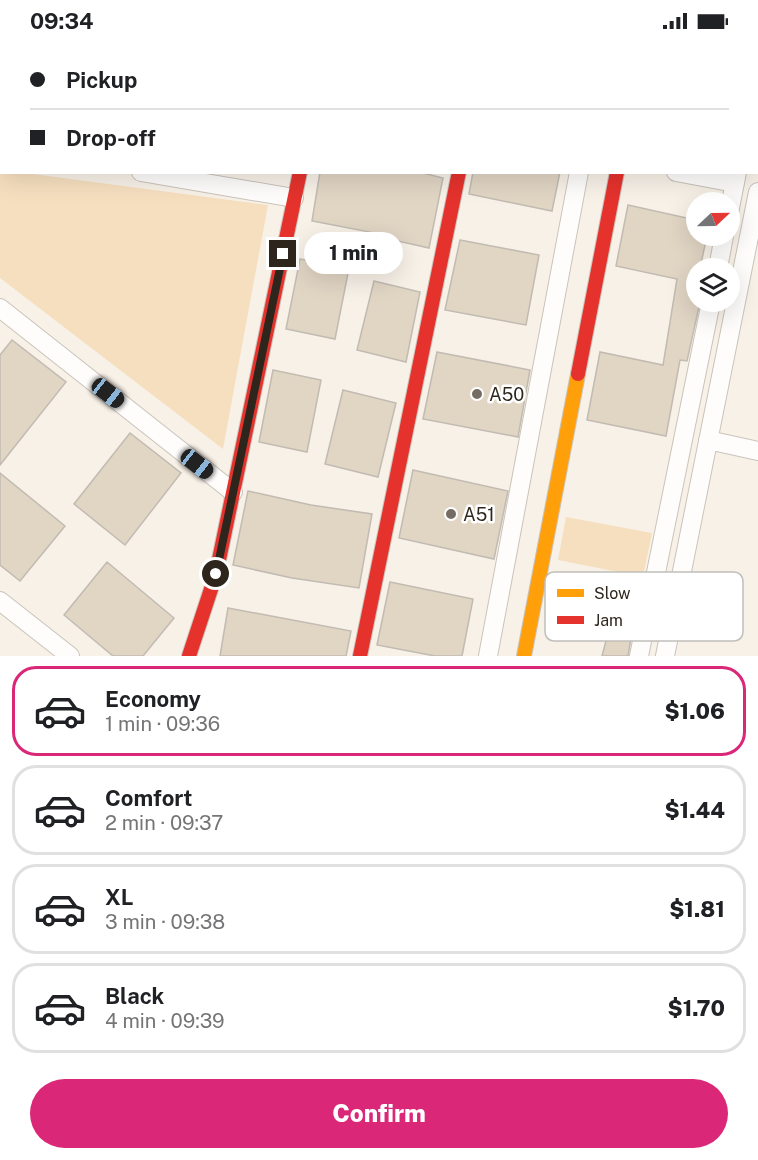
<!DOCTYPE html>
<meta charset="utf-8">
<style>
:root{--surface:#fff;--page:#f2f2f2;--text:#202124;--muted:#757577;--line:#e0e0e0;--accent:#db2777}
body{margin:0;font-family:"Public Sans",sans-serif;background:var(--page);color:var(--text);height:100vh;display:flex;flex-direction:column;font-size:22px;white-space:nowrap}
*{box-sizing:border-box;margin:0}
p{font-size:20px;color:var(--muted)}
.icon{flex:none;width:33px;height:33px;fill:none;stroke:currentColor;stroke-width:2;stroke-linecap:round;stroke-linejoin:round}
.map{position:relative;height:614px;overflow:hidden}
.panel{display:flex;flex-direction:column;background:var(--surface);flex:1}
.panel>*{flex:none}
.banner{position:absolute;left:0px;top:0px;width:759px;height:132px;box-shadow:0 6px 24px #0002;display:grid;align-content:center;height:132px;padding:0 30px;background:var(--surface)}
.needle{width:39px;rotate:68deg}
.fabs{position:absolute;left:686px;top:150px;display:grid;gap:12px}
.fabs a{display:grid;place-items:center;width:54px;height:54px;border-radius:50%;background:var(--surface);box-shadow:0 6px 24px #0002;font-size:30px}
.end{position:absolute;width:27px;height:27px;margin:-14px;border:8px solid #2e261c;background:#fff;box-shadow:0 0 0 3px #fff}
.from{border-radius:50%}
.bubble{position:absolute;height:42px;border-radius:21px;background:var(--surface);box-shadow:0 6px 24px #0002;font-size:20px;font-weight:800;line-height:42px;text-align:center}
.car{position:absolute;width:18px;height:36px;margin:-18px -9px;border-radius:8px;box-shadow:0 0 4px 2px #0007;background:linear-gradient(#222 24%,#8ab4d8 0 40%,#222 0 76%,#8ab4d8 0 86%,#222 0)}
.banner b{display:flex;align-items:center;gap:21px;height:57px;font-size:22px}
.banner b+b{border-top:2px solid var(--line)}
.banner i{width:15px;height:15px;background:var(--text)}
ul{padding:10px 0 0;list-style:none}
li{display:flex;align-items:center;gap:18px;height:90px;margin:0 12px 9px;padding:0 18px;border:3px solid var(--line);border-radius:24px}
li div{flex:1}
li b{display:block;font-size:22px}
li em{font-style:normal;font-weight:800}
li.active{border-color:var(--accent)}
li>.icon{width:54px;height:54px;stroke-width:1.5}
.action{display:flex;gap:12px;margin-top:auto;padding:12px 30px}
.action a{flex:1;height:69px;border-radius:36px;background:var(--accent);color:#fff;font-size:24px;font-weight:800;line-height:69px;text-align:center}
.status{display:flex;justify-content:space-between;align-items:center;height:42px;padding:0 30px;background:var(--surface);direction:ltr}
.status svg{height:16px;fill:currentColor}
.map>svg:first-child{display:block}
</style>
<div class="status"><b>09:34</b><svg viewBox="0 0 49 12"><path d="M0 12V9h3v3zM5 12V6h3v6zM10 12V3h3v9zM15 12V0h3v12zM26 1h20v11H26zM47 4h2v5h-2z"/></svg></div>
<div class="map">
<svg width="758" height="614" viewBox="0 0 758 614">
<rect width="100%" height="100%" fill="#f8f1e8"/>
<path fill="#f6dfbf" d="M0 127 2 130 25 131 268 163 223 407 0 236Z
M566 475 652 491 643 535 558 518Z"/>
<path fill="#e1d5c4" stroke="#c1bbb2" stroke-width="1.5" d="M320 130H419L443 136 429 206 380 195V192L312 179Z
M473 130H560L552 169 469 152Z
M628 163 696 178V194H707L700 226H696V260H700L687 319 680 318 666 394 587 378 600 310 663 323 677 237 616 224Z
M460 198 539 213 526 283 445 268Z
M300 217 349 226 335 297 286 287Z
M374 239 420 250 406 320 357 308Z
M12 298 66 340 0 423V313Z
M437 310 530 328 518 395 423 377Z
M273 328 321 338 307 410 259 400Z
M343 348 396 361 378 435 325 422Z
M130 391 181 431 125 503 74 462Z
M413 428 508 449 494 517 399 496Z
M0 431 65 484 20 539 0 523Z
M248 449 311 463 372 472 359 546 292 536 233 523Z
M107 520 174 576 143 614H113L64 573Z
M390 540 473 557 462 614H435L377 603Z
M228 566 351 589 346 614H220Z
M611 580 633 585 628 614H602Z"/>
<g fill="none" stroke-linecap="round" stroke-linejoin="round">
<g stroke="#cac3ba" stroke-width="20">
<path id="street" d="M148 0 156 2
M328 2V0
M485 2V0
M604 2V0
M758 30V28
M0 107H2
M141 130 294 156
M676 130 735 141
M729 171 737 130
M718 226 724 194
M0 266 233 450
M708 398 758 409
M0 559 70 614
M488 614 579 130
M639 614 711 260
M665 614 758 150"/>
</g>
<g stroke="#cac3ba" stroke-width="16">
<path id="slow" d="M524 614 578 332"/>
</g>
<g stroke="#cac3ba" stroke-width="16">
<path id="jam" d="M578 332 617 130
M189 614 216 532 300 130
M360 614 459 130"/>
</g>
<use href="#street" stroke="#fefdfc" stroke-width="18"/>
<use href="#slow" stroke="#ff9f0a" stroke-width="14"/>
<use href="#jam" stroke="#e5322d" stroke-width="14"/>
</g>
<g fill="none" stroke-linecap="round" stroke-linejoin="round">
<path stroke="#2e261c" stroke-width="8" d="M216 532 283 212"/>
</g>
<g fill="#756d63" stroke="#fff" stroke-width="2">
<circle cx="477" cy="352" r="6"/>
<circle cx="451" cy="472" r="6"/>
</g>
<g text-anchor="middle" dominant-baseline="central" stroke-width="5" stroke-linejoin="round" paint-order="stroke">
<g font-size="18" fill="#2e261c" stroke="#fff" text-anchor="start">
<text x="489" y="352">A50</text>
<text x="463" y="472">A51</text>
</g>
</g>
<rect x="545" y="530" width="198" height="69" rx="9" fill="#fff" stroke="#c0bebb" stroke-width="1.5"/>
<rect x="557" y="547" width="27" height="8" fill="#ff9f0a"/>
<rect x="557" y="574" width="27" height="8" fill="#e5322d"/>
<g font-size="16" fill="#2e261c">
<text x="594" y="557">Slow</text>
<text x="594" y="584">Jam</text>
</g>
</svg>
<div class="fabs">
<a><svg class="needle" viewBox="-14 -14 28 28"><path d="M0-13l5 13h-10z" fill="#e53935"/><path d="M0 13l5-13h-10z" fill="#757577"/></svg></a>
<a><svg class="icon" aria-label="layers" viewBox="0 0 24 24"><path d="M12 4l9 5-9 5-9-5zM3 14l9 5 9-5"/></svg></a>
</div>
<i class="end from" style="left:216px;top:532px"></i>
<i class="end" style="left:283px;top:212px"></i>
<div class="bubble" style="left:304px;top:190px;width:99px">1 min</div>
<i class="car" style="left:108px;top:351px;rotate:128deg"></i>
<i class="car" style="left:197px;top:422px;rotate:128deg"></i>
<div class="banner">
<b><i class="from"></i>Pickup</b>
<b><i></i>Drop-off</b>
</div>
</div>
<section class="panel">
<ul>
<li class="active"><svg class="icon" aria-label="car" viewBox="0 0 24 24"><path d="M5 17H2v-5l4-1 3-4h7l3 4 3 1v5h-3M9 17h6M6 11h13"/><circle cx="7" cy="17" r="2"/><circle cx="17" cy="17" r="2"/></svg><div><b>Economy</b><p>1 min · 09:36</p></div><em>$1.06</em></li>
<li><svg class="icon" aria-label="car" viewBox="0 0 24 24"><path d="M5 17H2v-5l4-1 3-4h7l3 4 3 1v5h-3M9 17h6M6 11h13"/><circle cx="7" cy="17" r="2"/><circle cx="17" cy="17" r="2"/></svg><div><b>Comfort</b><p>2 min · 09:37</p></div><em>$1.44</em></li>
<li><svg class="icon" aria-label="car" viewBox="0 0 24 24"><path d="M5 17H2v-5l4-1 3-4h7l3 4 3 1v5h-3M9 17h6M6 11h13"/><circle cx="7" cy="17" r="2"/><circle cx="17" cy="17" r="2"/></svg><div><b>XL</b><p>3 min · 09:38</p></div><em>$1.81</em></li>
<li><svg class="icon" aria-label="car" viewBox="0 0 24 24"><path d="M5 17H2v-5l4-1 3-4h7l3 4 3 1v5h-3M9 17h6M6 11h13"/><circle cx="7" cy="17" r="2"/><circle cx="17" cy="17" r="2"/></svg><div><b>Black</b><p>4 min · 09:39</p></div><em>$1.70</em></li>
</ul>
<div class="action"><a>Confirm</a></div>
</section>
